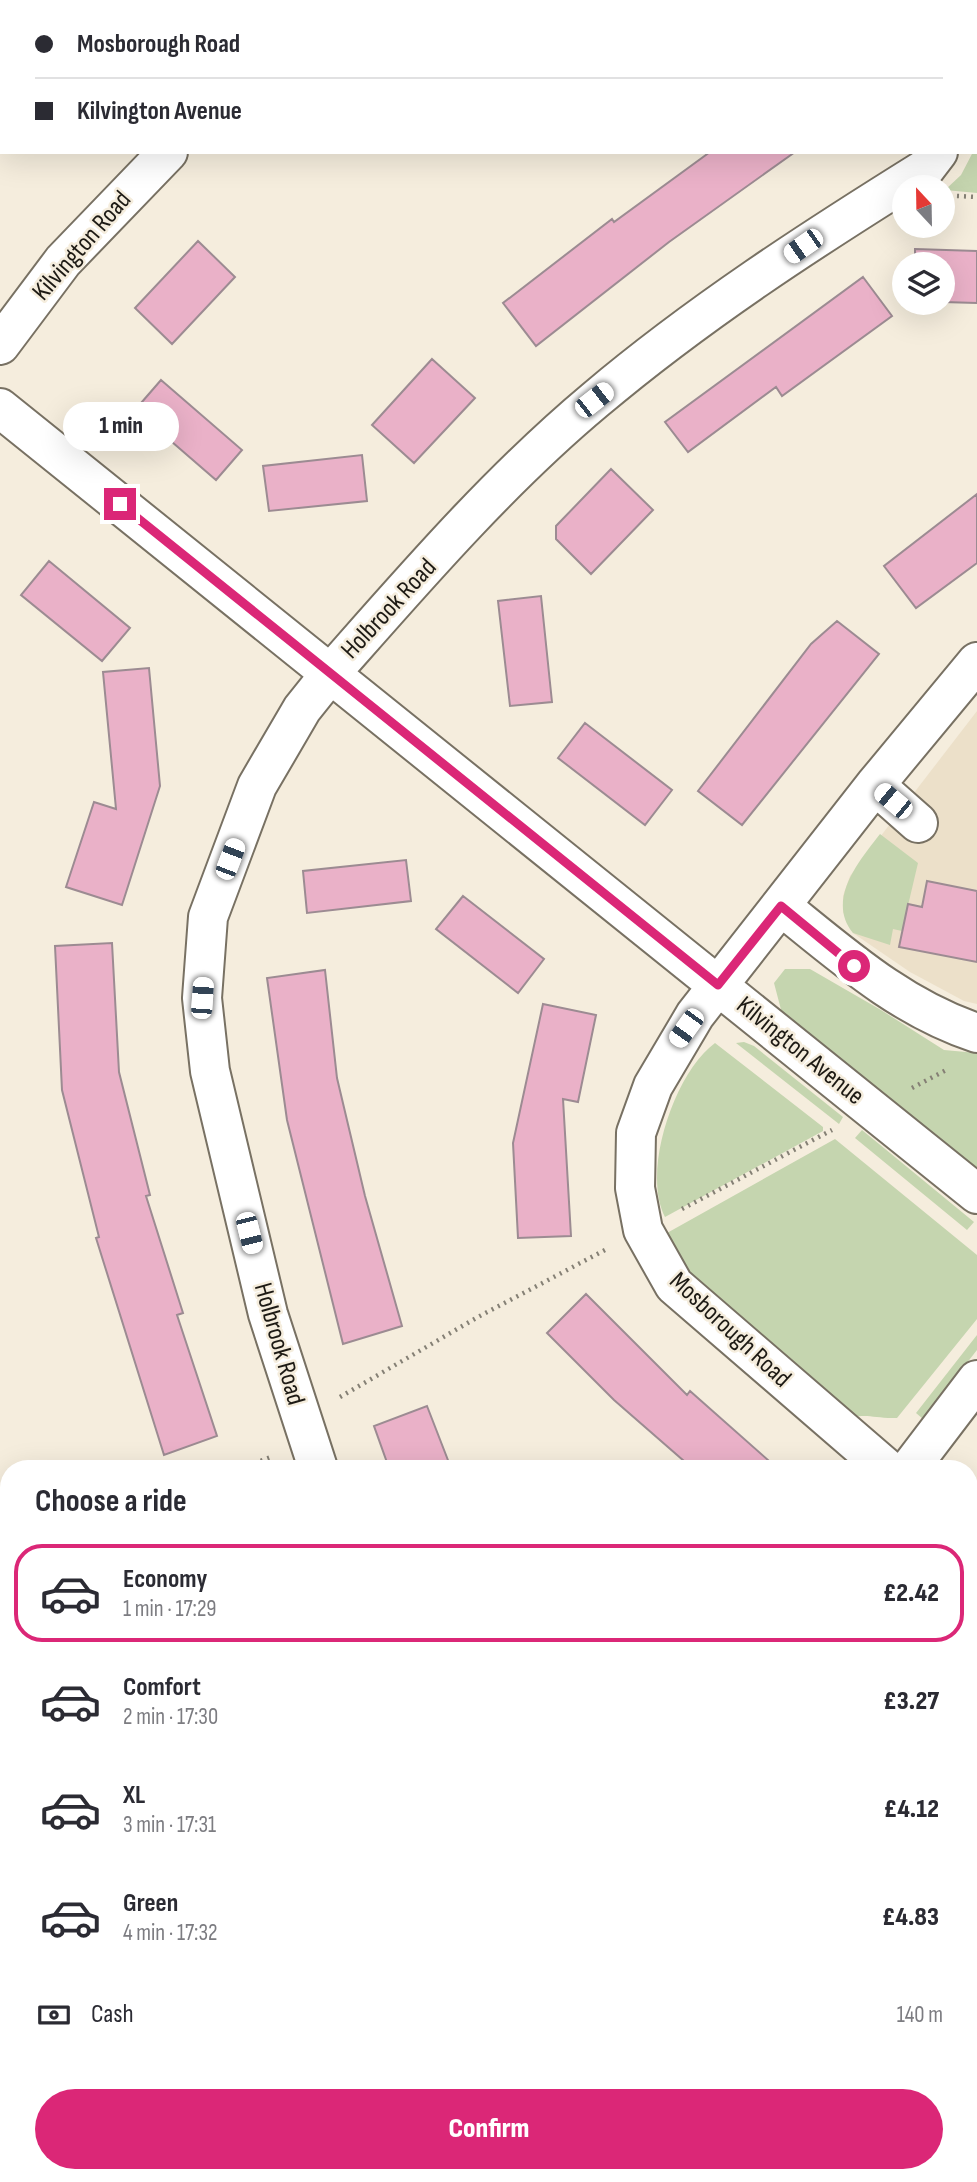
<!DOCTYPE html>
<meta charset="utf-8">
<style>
:root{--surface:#fff;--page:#f2f2f3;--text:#2b2b33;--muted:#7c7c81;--line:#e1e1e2;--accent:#db2777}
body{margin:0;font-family:"Sofia Sans Condensed",sans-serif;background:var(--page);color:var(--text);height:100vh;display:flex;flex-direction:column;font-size:26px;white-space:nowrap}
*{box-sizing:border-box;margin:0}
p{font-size:23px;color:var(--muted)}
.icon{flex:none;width:38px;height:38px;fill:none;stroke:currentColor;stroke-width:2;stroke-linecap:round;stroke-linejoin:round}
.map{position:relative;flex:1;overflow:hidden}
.details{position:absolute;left:0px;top:1460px;width:978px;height:723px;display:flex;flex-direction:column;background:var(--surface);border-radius:28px 28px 0 0;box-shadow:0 7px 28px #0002}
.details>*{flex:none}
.banner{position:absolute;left:0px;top:0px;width:978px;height:154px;box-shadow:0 7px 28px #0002;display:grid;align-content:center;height:154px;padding:0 35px;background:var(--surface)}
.needle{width:46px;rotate:338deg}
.tools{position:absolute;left:892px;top:175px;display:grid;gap:14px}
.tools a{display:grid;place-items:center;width:63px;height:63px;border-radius:50%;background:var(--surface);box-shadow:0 7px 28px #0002;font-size:35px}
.end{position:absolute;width:32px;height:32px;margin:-16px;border:9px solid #db2777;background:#fff;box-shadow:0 0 0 4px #fff}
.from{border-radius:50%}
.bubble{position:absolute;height:49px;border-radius:24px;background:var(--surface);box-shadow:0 7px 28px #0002;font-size:23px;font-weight:800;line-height:49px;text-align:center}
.car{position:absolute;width:21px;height:42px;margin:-21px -10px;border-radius:9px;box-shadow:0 0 5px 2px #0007;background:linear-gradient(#fff 24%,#345 0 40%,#fff 0 76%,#345 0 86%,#fff 0)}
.banner b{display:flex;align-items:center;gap:24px;height:66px;font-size:26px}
.banner b+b{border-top:2px solid var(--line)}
.banner i{width:18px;height:18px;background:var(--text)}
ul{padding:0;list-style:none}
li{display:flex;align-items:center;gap:21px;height:98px;margin:0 14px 10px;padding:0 21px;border:4px solid transparent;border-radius:28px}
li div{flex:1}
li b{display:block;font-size:26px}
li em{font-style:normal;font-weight:800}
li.current{border-color:var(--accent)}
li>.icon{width:63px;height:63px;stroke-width:1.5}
h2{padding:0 35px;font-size:32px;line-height:84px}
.pay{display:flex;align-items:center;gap:18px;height:77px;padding:0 35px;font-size:26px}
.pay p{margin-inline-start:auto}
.action{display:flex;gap:14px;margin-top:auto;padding:14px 35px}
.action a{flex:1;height:80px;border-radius:42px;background:var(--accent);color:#fff;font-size:28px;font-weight:800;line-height:80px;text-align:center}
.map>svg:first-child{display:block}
</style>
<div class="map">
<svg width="977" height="2182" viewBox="0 0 977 2182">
<rect width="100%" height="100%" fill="#f5eddd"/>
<path fill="#ece0c9" d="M977 711V1004L964 1001 910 972 853 933 843 912V896L850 876Z"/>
<path fill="#c5d5af" d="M977 142V193L945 190 961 175 973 152H976Z
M880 834 918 863 902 931 893 929 890 945 853 933C826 900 859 861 880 834Z
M785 969H810L881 1010 944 1050 977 1053V1175L784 1021 774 983Z
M744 1042 754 1046 843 1117 839 1124 736 1043Z
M715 1043 823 1127V1131L665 1217C641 1171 675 1072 715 1043Z
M862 1130 974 1222 967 1230 855 1138Z
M835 1139 977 1255V1319L897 1418C873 1419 866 1412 843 1420L683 1271 667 1233Z
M977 1335V1350L923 1419 916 1413Z"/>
<path fill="#eab1c8" stroke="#9c8b92" stroke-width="2" d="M710 152H795L669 242 536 346 503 303 612 219 614 222Z
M198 241 235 277 172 344 135 308Z
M915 249 977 251V303L943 302V264H915Z
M863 277 892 316 782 396 776 387 688 452 665 422Z
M432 359 475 398 414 463 372 425Z
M161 380 242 450 216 480 135 410Z
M362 455 367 501 269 511 263 466Z
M611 469 653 510 591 574 556 539V526Z
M977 494V563L916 608 884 566Z
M49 561 130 628 102 661 21 595Z
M541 596 552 702 510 706 498 601Z
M837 621 879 654 742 825 698 791 811 644Z
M149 668 160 786 122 905 66 887 94 802 116 809 103 672Z
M585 723 672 790 645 825 558 758Z
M406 860 411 901 307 913 303 871Z
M927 881 977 891V962L899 947 908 904 922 907Z
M463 896 544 959 518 993 436 929Z
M112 943 119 1072 150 1195 146 1196 183 1313 177 1315 217 1436 164 1455 96 1238 99 1237 62 1090 55 946Z
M325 970 337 1078 365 1196 402 1326 343 1344 287 1120 267 978Z
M543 1004 596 1015 578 1102 563 1099 571 1236 518 1238 513 1143Z
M586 1294 687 1395 690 1391 777 1468H692L614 1400 547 1333Z
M427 1406 451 1468H389L374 1426Z"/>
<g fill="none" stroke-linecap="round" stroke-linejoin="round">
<g stroke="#787163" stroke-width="42">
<path id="minor" d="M899 0 900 2
M347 2 350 0
M0 345 63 261 168 152
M0 408 977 1194
M875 785 918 823
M781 906C843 956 901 1008 977 1033
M318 1468 268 1314 210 1071 202 998 208 917 257 786 302 709 330 674C413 580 498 481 595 400 698 313 811 240 925 169L938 152
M886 1468 674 1285 643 1230 635 1188 636 1133 653 1086 695 1015 875 785 977 662
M910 1468 977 1380
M970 1531 977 1537
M0 1816 9 1835
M970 2054 977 2057
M217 2174 223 2182
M964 2174V2182
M598 2182 604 2174"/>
</g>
<path stroke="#858075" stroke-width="4.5" stroke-dasharray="2 5" stroke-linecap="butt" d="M0 18 2 20
M976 64H977
M957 196 977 197
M912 1088 948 1069
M682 1209 832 1130
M340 1397 478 1317 605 1250
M241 1468 271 1457
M0 1556 9 1553"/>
<use href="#minor" stroke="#fff" stroke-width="38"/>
</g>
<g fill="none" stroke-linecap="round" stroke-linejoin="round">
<path stroke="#db2777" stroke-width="9" d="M120 504 718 985 781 906 854 966"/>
</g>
<g text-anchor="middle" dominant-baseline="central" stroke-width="5" stroke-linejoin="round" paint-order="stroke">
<g font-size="26" fill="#1d1a14" stroke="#f5eddd">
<text transform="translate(82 246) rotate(-49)">Kilvington Road</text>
<text transform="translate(389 609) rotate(-47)">Holbrook Road</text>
<text transform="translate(800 1051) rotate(39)">Kilvington Avenue</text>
<text transform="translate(730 1330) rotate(43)">Mosborough Road</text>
<text transform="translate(279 1344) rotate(74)">Holbrook Road</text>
</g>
</g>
</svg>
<div class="tools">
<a><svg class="needle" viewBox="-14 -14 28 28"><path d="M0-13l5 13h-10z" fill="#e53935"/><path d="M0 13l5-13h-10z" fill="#7c7c81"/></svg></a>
<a><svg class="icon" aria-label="layers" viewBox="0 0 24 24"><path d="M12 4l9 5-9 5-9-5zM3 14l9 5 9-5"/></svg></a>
</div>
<i class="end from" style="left:854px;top:966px"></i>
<i class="end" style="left:120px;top:504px"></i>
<div class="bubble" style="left:63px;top:402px;width:116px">1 min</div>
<i class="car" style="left:803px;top:246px;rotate:235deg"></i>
<i class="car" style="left:594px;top:400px;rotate:52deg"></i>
<i class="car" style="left:893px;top:801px;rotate:310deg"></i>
<i class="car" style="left:230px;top:859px;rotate:21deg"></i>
<i class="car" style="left:202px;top:998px;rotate:4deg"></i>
<i class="car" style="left:686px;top:1028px;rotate:216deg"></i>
<i class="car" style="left:249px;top:1233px;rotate:166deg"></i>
<div class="banner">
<b><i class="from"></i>Mosborough Road</b>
<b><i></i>Kilvington Avenue</b>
</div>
<section class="details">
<h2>Choose a ride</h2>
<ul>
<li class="current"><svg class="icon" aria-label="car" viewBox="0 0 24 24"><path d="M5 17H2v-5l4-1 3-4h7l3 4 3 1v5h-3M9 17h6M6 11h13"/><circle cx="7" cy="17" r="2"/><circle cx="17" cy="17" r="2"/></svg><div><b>Economy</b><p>1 min · 17:29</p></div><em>£2.42</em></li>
<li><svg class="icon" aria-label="car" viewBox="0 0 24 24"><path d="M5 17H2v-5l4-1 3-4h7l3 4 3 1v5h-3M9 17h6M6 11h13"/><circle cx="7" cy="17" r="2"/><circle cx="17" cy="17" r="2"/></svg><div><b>Comfort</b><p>2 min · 17:30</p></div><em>£3.27</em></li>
<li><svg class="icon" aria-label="car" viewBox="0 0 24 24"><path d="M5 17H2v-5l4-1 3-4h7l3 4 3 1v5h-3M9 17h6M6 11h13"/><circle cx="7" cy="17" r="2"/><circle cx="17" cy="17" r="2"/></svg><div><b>XL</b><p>3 min · 17:31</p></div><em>£4.12</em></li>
<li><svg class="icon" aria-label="car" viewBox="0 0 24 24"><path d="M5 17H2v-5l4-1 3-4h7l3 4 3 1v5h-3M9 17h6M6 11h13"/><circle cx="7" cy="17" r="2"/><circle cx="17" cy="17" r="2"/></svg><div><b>Green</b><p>4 min · 17:32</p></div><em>£4.83</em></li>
</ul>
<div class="pay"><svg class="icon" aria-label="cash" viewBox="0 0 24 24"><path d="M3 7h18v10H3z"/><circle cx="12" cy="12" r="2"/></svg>Cash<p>140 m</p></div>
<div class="action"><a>Confirm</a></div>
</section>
</div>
